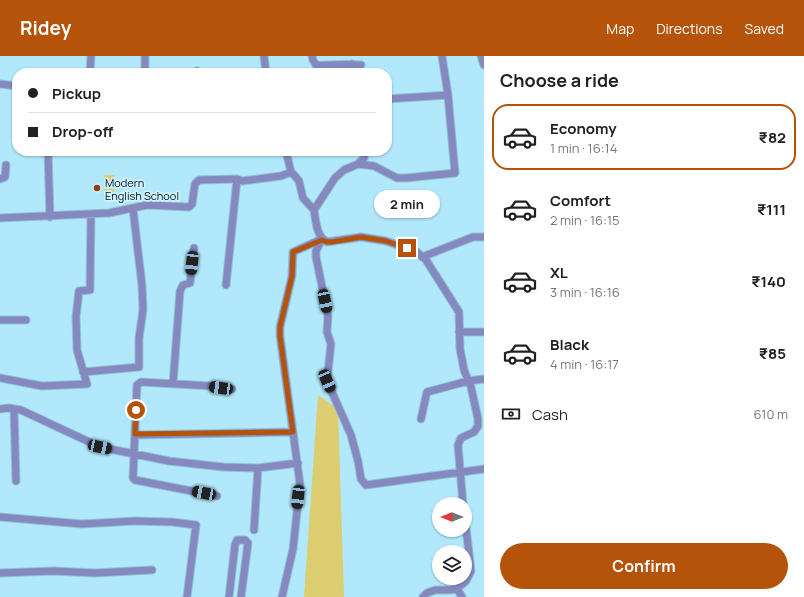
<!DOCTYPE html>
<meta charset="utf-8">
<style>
:root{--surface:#fff;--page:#f2f2f2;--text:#202124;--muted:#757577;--line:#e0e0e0;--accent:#b45309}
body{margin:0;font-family:Manrope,sans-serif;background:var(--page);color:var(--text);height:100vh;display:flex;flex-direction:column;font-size:15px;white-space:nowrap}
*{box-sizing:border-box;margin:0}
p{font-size:13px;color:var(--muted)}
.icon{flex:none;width:22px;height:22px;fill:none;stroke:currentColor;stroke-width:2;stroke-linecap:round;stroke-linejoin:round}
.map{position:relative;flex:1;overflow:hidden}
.side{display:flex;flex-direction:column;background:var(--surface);width:320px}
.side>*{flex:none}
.banner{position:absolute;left:12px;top:12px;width:380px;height:88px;border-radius:16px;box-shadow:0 1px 3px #0004;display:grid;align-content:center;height:88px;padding:0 16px;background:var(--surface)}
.needle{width:26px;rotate:270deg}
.tools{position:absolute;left:432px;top:441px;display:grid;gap:8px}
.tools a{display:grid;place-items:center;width:40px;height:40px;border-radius:50%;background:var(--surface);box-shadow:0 1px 3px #0004;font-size:20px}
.end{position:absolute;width:18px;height:18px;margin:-9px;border:5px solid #b45309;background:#fff;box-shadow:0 0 0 2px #fff}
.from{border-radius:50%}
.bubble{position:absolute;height:28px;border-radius:14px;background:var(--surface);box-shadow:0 1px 3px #0004;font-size:13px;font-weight:700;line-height:28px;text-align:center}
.car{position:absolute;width:12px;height:24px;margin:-12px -6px;border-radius:5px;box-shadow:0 0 3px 1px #0007;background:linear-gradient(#222 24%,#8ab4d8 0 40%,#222 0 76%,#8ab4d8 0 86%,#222 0)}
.banner b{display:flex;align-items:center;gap:14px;height:38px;font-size:15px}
.banner b+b{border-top:1px solid var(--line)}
.banner i{width:10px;height:10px;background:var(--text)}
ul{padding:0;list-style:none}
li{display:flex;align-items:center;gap:12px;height:66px;margin:0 8px 6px;padding:0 8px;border:2px solid transparent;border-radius:16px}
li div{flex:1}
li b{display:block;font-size:15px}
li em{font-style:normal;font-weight:700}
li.active{border-color:var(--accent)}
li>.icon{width:36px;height:36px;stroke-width:1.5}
h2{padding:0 16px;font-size:18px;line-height:48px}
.pay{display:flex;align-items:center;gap:10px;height:44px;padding:0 16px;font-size:15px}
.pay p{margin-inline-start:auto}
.cta{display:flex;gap:8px;margin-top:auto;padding:8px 16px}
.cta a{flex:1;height:46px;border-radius:24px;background:var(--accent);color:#fff;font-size:16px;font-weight:700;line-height:46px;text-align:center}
header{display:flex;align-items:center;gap:24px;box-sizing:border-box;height:56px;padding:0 20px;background:var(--accent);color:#fff}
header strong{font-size:19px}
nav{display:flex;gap:22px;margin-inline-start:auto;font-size:14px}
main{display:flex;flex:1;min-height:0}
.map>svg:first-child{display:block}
</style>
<header>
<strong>Ridey</strong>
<nav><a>Map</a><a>Directions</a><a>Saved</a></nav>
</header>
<main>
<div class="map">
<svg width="484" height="541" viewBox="0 0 484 541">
<rect width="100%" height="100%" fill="#b1e8fb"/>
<path fill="#dccd71" d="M104 119H114V143H104Z
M318 339 338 353 344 541H304Z"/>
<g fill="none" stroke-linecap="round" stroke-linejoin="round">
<g stroke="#91c1d2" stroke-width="9">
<path id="minor" d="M264 0 266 17
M312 0 313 4 316 9C331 10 346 7 361 9
M481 0 484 9
M352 8V17
M90 17 91 0
M145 17V0
M194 17 197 15
M0 28 17 30
M387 43 448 39
M48 95 50 161
M286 95 291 116 295 120 299 125 303 142 314 154
M365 95 364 102 358 108 344 114 335 122 314 154C316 165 316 180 327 186L361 181 386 185 417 196 426 204 459 256 460 293 464 314 471 331 478 363V370L474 376 461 382 458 389 463 448
M358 108 374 110 397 122H406L455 117 448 39 442 0
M0 123 5 121 6 109
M0 162 109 157 147 149 189 151 192 148 195 128 199 124 237 123 242 125 281 120 291 116
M322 183 316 195V201L328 260 327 276 331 288 327 325 351 379 358 405 361 423 366 429 484 413
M422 201 473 181H484
M226 229 237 123
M0 264H26
M459 276H484
M83 316 139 311V282L143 254 142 229 133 153
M0 322 42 330 87 328 77 294 76 260 79 235 90 234 91 159
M173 328 180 235 183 229 190 227 194 192
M0 353 9 352 21 354 100 391 169 405 223 411 258 412 298 407
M14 353 16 425
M421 363 427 336 468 325 484 323
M135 379 293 376
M217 440 135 424 133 422 137 329 141 326 211 330 232 333
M0 461 82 468 135 465 172 466 196 469 187 541
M254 474 258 412
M0 517 54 515 95 517 152 514
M457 533 462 541
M229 541 235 489 237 484H245L248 487 241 541
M282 541 293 493 300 428 280 280V271L292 220 293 196 322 183
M423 541 427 537 435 534H449L457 533 466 525 471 515 465 463"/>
</g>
<use href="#minor" stroke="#8589c0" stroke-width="7"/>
</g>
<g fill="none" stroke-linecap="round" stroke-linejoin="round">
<path stroke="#b45309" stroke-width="5" d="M136 354 135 378 293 376 280 280V271L292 220 293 196 322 184 327 186H332L361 181 386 185 407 192"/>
</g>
<circle fill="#9e390c" stroke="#cef2fe" stroke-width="1.5" cx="97" cy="132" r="4"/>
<g text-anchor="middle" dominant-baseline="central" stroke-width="3.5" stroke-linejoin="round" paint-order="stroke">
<g font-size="11" fill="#001117" stroke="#cef2fe" text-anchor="start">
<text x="105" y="126">Modern<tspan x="105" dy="13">English School</tspan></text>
</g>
</g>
</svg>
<div class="tools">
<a><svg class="needle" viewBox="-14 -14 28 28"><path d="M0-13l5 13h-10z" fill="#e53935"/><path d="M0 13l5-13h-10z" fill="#757577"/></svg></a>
<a><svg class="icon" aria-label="layers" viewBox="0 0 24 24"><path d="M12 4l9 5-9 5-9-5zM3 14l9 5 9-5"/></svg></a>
</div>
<i class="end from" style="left:136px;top:354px"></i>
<i class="end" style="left:407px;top:192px"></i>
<div class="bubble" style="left:374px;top:134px;width:66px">2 min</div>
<i class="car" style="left:192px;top:207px;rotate:186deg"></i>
<i class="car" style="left:325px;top:245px;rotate:168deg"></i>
<i class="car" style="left:327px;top:325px;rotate:156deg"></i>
<i class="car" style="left:221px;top:332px;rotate:278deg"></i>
<i class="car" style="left:100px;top:391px;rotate:102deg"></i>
<i class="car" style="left:204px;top:437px;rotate:281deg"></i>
<i class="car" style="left:298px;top:441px;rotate:186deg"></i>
<div class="banner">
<b><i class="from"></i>Pickup</b>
<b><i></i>Drop-off</b>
</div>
</div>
<section class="side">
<h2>Choose a ride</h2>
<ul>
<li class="active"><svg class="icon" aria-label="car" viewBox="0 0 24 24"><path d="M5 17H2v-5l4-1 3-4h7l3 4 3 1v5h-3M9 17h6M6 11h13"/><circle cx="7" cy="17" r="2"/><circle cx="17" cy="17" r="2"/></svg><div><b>Economy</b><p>1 min · 16:14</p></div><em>₹82</em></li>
<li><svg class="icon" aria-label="car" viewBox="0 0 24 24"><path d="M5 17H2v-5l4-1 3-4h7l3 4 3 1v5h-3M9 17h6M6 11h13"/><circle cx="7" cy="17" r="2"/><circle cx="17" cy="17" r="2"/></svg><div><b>Comfort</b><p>2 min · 16:15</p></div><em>₹111</em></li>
<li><svg class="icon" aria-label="car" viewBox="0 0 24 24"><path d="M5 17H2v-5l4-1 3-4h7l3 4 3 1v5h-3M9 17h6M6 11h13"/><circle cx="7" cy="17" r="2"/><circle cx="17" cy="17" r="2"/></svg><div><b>XL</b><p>3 min · 16:16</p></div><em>₹140</em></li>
<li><svg class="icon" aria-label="car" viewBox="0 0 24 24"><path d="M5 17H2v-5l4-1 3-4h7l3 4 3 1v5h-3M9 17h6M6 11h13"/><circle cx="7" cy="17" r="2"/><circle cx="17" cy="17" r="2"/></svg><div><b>Black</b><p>4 min · 16:17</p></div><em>₹85</em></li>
</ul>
<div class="pay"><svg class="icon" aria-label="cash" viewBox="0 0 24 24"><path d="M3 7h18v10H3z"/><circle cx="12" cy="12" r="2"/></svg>Cash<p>610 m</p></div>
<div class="cta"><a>Confirm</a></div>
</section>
</main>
